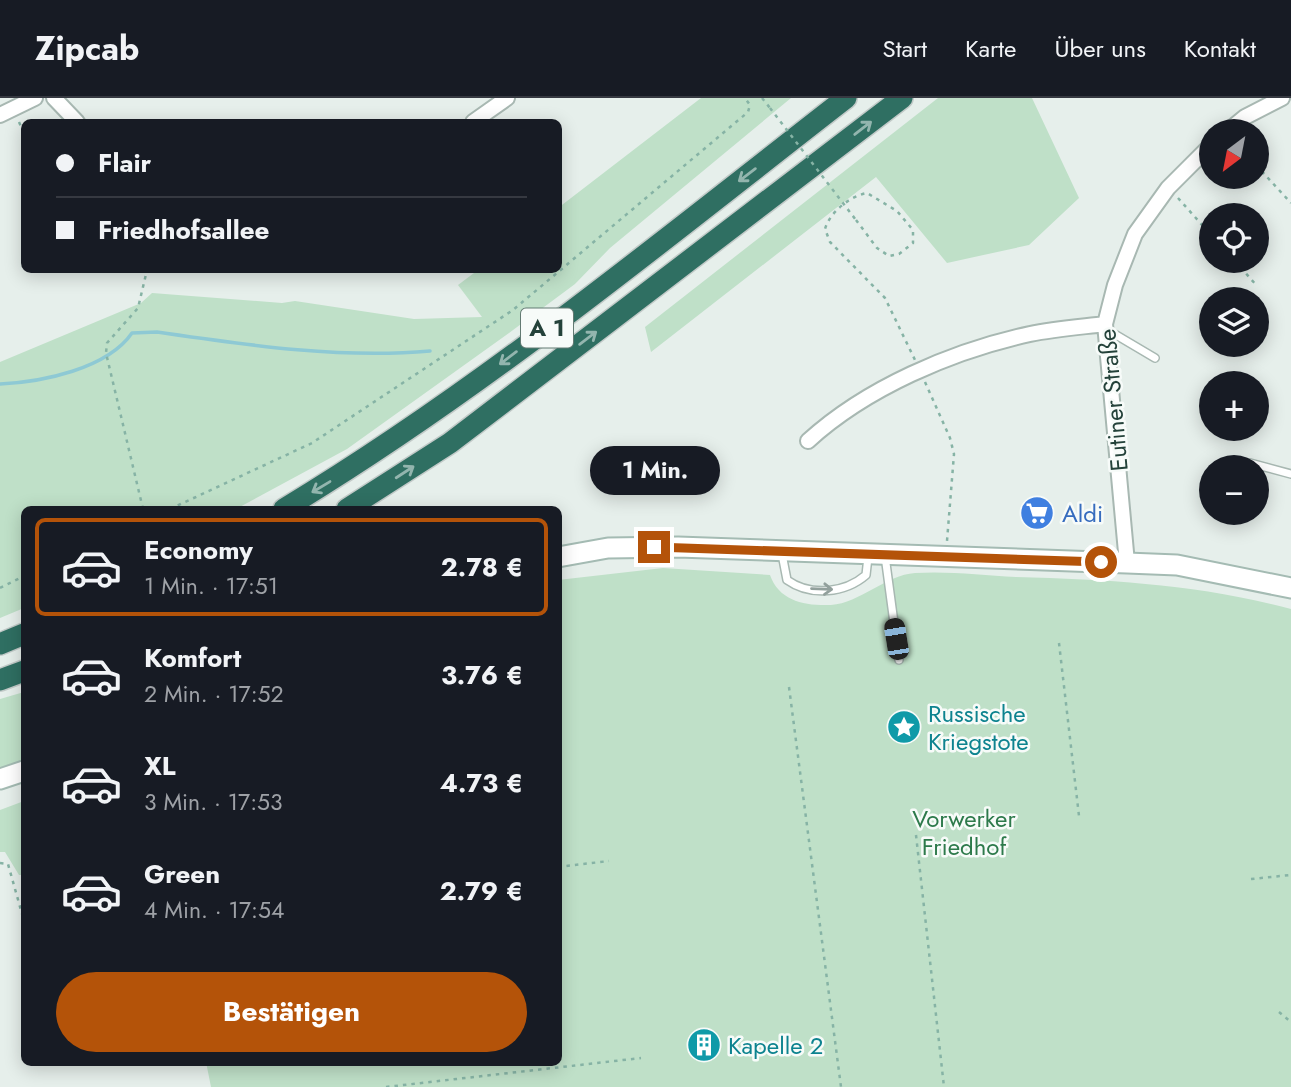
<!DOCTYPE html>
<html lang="de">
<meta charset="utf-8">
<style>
:root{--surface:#171b24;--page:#242831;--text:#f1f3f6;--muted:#9ea1a6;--line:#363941;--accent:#b45309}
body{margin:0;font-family:Jost,sans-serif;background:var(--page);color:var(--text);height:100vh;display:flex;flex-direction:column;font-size:26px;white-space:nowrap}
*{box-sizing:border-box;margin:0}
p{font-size:23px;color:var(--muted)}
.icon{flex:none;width:38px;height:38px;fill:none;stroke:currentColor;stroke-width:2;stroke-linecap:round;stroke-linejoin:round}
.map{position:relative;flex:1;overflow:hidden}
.drawer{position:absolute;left:21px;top:408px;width:541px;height:560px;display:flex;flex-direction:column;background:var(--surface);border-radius:10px;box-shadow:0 4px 18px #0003}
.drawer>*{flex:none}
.guide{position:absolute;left:21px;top:21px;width:541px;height:154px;border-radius:10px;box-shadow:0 4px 18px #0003;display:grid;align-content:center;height:154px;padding:0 35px;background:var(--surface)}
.needle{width:46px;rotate:212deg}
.controls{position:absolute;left:1199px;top:21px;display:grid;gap:14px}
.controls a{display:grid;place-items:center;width:70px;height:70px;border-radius:50%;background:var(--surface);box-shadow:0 4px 18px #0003;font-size:35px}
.end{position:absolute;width:32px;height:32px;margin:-16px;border:9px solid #b45309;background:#fff;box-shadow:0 0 0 4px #fff}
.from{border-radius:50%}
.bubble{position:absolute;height:49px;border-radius:24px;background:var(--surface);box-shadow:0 4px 18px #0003;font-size:23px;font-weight:700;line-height:49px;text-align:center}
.car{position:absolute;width:21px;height:42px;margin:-21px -10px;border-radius:9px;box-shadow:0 0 5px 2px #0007;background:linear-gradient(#222 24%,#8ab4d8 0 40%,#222 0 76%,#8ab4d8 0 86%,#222 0)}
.guide b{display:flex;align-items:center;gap:24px;height:66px;font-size:26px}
.guide b+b{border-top:2px solid var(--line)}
.guide i{width:18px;height:18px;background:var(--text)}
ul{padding:12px 0 0;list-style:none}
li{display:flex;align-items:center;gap:21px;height:98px;margin:0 14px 10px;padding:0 21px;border:4px solid transparent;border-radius:10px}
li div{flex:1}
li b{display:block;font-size:26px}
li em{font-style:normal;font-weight:700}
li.on{border-color:var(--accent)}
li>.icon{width:63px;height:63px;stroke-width:1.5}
.cta{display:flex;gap:14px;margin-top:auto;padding:14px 35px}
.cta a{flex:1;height:80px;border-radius:42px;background:var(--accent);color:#fff;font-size:28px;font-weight:700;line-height:80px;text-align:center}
header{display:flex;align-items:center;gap:42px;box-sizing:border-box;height:98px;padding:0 35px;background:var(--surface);border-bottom:2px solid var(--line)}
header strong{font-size:33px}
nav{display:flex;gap:38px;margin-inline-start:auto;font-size:24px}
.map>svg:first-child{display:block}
</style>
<header>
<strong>Zipcab</strong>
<nav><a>Start</a><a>Karte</a><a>Über uns</a><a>Kontakt</a></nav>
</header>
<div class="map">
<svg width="1291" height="989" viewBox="0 0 1291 989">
<rect width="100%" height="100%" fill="#e6efeb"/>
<path fill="#bfe0c8" d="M701 0H791L610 150 575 186 509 235 347 351 236 411H24V510L0 520V264L141 205 152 195 282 205 295 203 414 221 482 219 458 187 478 172H558V110Z
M938 0H1032L1079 100 1029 147 947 165 876 79 651 254 645 229Z
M663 470 770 477C779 503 805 508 831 507 860 505 886 477 915 475 948 473 983 477 1016 479 1114 482 1196 486 1291 511V989H211L206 964H558V482Z
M24 594V662L0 670V601Z
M24 703V777H19L5 754H0V712Z"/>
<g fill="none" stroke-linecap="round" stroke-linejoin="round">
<path stroke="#8ec9d4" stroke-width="3.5" d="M0 286C42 284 107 271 132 235L157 234C247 247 339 261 430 253"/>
<g stroke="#a8b8b2" stroke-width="10">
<path id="lane" d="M1106 231 1155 260
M1250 365 1291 376
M782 456 787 482C811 499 845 495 866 477L868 459
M885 458 899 562"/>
</g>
<g stroke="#a8b8b2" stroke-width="18">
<path id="street" d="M54 0 77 24
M0 17 35 0
M473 24 507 0
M1228 33 1245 19 1282 0
M808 343C866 290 952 253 1030 236 1054 231 1080 229 1105 226
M1127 465 1105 226 1115 187 1135 136 1168 90 1211 47"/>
</g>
<g stroke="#a4bbb3" stroke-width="23">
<path id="secondary" d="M558 459 608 450 678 449 1127 465 1177 467 1291 490
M0 681 24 673"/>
</g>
<g stroke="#c2cac8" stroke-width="24">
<path id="highway" d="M284 411C483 291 663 142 846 0
M347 411 450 345 902 0
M0 546 24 536
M0 582 24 573"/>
</g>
<path stroke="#86b3a5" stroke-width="2.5" stroke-dasharray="3.5 5" stroke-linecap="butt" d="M762 0 770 10
M19 24 24 35
M1256 67 1291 105
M1178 100 1211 137
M856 122 877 150 889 158 899 156 913 145V132L897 113 867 95C850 98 830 114 825 131L830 144 885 200 915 262
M1235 163 1257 188
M925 284 950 340 954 356 947 443
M143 411 106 255 107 245 138 210 147 172
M170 411 312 345 513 212 748 14 750 7 745 0
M0 490 24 478
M1059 545 1079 718
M789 589 841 989
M916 737 944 989
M0 765 8 766 24 823
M558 769 609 763
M1251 781 1291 777
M1279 914 1291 924
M386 989 641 960"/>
<use href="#lane" stroke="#fff" stroke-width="7"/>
<use href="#street" stroke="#fff" stroke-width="14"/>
<use href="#secondary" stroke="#fff" stroke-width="19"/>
<use href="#highway" stroke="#2f6f62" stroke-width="21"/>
<path stroke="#86b3a5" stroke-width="2.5" stroke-dasharray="3.5 5" stroke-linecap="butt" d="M770 10 856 122"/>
</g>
<defs><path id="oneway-shaft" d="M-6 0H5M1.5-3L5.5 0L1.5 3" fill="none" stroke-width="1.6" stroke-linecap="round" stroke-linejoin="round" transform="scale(1.75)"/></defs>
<g stroke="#93b5ae">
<use href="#oneway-shaft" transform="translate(863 30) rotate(-38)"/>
<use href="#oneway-shaft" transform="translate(747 77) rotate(143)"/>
<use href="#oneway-shaft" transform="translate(588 240) rotate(-37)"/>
<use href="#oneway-shaft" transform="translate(508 260) rotate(143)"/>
<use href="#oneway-shaft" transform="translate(405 374) rotate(-33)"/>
<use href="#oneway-shaft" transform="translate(321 389) rotate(149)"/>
</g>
<use stroke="#92a09c" href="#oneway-shaft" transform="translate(822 491) rotate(2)"/>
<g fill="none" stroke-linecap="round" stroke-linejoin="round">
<path stroke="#b45309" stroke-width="9" d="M654 449 1101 464"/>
</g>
<defs>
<g id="supermarket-disc" transform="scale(1.75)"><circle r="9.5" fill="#3f7fe0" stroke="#f7fbf9"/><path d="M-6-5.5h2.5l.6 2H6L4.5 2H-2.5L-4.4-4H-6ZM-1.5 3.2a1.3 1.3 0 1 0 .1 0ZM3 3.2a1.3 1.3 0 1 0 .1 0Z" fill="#fff"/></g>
<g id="sight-disc" transform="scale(1.75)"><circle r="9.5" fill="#0f9aa8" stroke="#f7fbf9"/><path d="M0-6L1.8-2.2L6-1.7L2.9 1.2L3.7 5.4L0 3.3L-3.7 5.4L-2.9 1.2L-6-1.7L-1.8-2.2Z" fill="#fff"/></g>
<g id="building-disc" transform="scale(1.75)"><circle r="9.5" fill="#0f9aa8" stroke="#f7fbf9"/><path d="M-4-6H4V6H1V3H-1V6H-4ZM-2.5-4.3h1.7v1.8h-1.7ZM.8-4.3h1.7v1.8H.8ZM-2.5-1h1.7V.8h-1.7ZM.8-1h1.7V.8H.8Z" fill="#fff"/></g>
</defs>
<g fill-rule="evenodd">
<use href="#supermarket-disc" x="1037" y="415"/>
<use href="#sight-disc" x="904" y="629"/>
<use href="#building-disc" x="704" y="947"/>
</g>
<g text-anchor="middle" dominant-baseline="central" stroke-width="5" stroke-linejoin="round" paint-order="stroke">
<rect fill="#f7fbf9" stroke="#637a73" stroke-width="2" x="521" y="210.5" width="52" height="39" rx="5"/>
<g font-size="23" font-weight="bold" fill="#24423a">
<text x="547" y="230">A 1</text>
</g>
<g font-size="24" fill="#24423a" stroke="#f7fbf9">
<text transform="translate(1113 302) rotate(-95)">Eutiner Straße</text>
</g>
<g font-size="24" fill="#366cbe" stroke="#f7fbf9" text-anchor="start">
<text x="1062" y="415">Aldi</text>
</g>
<g font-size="24" fill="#0d838f" stroke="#f7fbf9" text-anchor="start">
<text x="928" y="615">Russische<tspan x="928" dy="28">Kriegstote</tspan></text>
<text x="728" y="947">Kapelle 2</text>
</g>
<g font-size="24" fill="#2d7a4b" stroke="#f7fbf9">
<text x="964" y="720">Vorwerker<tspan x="964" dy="28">Friedhof</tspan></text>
</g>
</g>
</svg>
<div class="controls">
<a><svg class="needle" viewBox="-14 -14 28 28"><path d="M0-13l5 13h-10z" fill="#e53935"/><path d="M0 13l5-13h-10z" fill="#9ea1a6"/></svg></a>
<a><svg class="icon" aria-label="locate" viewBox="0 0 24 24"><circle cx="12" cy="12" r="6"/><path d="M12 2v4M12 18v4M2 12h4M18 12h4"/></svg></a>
<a><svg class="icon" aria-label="layers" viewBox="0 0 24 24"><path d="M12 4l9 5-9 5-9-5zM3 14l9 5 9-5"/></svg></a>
<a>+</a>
<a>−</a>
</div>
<i class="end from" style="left:1101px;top:464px"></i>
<i class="end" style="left:654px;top:449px"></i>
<div class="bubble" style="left:590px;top:348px;width:130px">1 Min.</div>
<i class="car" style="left:896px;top:541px;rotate:351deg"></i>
<div class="guide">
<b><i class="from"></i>Flair</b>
<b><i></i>Friedhofsallee</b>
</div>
<section class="drawer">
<ul>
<li class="on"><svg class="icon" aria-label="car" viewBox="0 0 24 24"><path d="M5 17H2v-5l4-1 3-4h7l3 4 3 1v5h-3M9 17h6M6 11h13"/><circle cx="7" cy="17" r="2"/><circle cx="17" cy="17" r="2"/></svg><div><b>Economy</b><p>1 Min. · 17:51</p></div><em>2.78 €</em></li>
<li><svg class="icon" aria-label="car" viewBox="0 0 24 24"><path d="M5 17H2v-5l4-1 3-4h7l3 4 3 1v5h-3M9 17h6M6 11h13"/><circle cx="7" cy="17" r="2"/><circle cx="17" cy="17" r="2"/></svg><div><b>Komfort</b><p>2 Min. · 17:52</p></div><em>3.76 €</em></li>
<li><svg class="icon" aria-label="car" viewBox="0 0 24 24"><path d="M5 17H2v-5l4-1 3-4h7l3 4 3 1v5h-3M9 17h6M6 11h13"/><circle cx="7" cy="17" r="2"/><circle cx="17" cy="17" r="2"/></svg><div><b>XL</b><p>3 Min. · 17:53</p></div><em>4.73 €</em></li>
<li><svg class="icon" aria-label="car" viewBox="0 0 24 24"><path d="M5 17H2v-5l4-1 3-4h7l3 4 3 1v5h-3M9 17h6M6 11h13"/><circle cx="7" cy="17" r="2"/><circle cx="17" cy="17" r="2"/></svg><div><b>Green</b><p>4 Min. · 17:54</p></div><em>2.79 €</em></li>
</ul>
<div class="cta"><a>Bestätigen</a></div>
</section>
</div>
